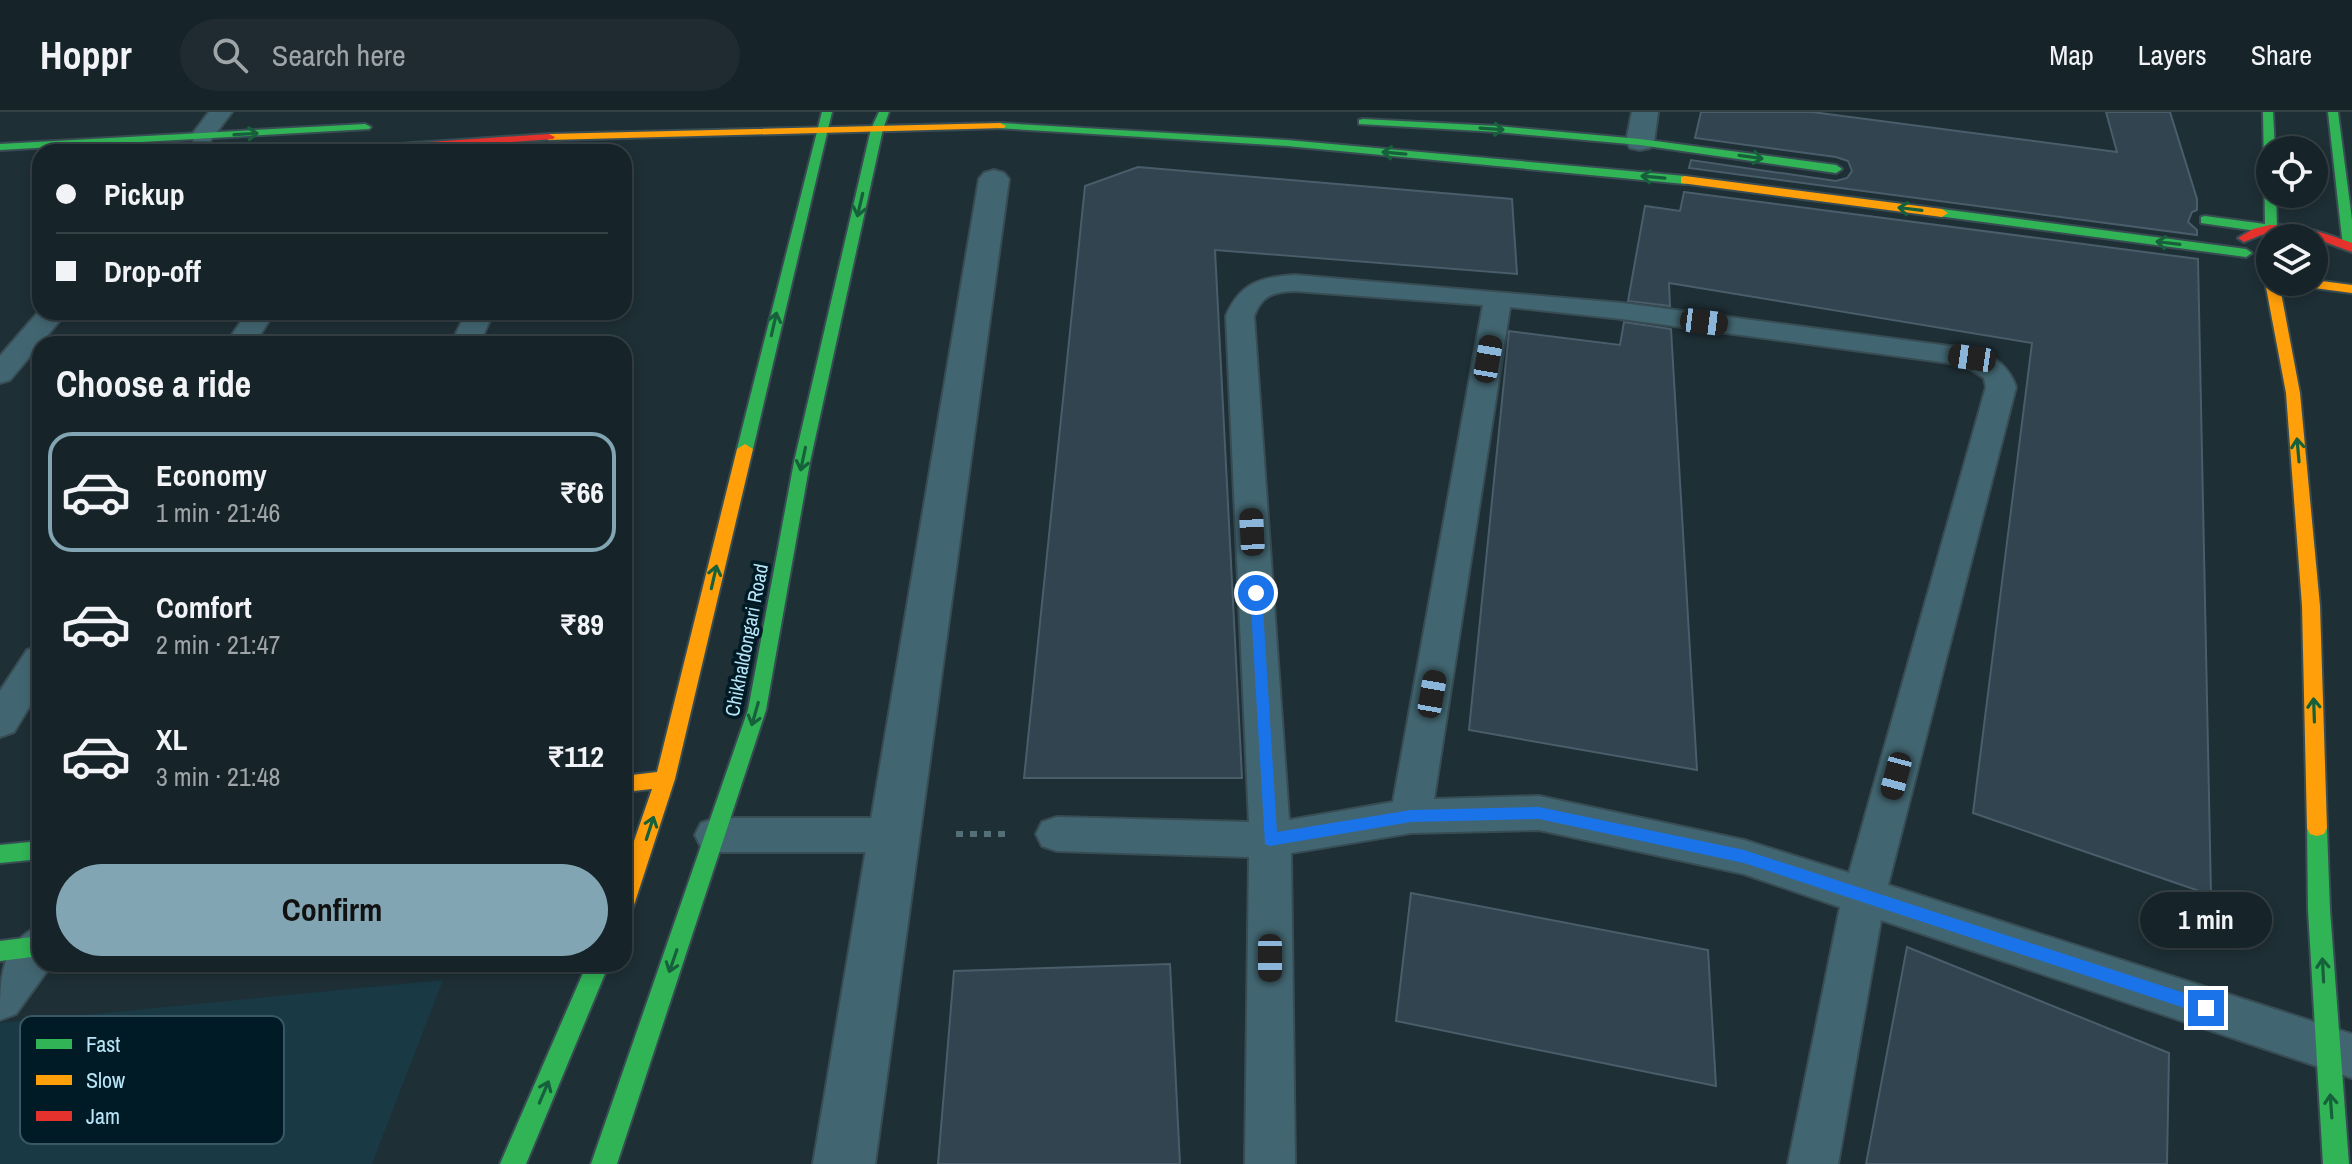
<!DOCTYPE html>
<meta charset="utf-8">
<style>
:root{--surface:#162328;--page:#1f2b30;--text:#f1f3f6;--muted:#9ea4a8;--line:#354045;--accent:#82a5b3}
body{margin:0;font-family:"Archivo Narrow",sans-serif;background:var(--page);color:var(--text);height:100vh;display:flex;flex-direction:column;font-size:30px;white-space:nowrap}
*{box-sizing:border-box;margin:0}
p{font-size:26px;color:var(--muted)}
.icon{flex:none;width:44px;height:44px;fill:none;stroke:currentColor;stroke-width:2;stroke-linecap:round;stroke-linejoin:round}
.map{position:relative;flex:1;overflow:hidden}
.side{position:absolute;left:32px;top:224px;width:600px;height:636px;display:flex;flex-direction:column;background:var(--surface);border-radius:24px;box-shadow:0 4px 12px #0003,0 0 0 2px var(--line)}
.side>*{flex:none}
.guide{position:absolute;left:32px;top:32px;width:600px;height:176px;border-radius:24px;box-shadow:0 4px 12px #0003,0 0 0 2px var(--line);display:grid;align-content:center;height:176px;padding:0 24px;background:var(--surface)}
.tools{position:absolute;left:2256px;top:24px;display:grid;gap:16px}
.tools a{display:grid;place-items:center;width:72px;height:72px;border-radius:50%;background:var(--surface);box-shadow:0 4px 12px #0003,0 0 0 2px var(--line);font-size:40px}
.end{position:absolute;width:36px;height:36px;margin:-18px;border:10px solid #1a73e8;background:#fff;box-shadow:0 0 0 4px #fff}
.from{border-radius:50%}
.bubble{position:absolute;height:56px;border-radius:28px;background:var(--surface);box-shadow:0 4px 12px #0003,0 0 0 2px var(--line);font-size:26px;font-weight:700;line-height:56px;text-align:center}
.car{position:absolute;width:24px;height:48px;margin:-24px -12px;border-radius:10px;box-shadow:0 0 6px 2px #0007;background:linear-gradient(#222 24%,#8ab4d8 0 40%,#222 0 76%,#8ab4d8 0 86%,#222 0)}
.guide b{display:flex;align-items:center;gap:28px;height:76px;font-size:30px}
.guide b+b{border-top:2px solid var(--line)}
.guide i{width:20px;height:20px;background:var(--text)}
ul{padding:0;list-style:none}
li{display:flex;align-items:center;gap:24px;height:120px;margin:0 16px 12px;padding:0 8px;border:4px solid transparent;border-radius:24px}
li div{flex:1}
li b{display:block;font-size:30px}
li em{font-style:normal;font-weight:700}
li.on{border-color:var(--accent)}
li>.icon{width:72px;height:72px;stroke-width:1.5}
h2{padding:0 24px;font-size:36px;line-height:96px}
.button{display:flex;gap:16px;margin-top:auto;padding:16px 24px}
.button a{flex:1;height:92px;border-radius:48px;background:var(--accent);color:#111;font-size:32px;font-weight:700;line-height:92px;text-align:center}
header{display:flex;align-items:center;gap:48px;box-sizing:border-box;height:112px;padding:0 40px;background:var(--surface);border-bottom:2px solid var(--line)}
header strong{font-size:38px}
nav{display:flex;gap:44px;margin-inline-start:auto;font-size:28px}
.search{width:560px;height:72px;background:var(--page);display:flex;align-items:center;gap:20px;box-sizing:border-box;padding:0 28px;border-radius:44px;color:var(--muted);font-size:30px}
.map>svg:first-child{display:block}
</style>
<header>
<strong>Hoppr</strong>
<div class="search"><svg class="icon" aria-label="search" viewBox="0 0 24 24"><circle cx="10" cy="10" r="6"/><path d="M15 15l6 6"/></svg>Search here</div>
<nav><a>Map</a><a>Layers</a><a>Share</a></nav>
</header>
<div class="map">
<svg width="2352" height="1052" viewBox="0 0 2352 1052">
<rect width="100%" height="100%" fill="#1e2f35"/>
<path fill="#193945" d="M443 868 372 1052H0V911Z"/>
<path fill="#31444f" stroke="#495e6a" stroke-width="2" d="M1701 0H1812L2117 40 2106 0H2170L2197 87V98L2192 100 2188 110 2197 118V123L1689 56 1691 48 1836 69 1847 66 1852 59 1848 49 1836 45 1695 26Z
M1138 55 1512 87 1517 162 1215 138 1242 666H1024L1085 74Z
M1684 80 2198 147 2211 783 1973 701 2032 231 1669 171 1670 194 1628 189 1645 94 1680 99Z
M1624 210 1671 217 1697 658 1469 618 1509 219 1620 233Z
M1411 781 1708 838 1716 974 1396 909Z
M1907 835 2169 941 2167 1052H1866Z
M1170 852 1180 1052H938L954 859Z"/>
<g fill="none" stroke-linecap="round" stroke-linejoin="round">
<g stroke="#384c54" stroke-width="4">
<path id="lane" d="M209 0H232L210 29H194L191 24Z
M1295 163 1622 191 1972 237C1993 243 2009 254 2016 275L1888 773 2352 922V966L1881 808 1838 1052H1788L1840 795 1744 762 1539 718 1411 721 1291 741 1295 1052H1245L1249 745 1057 739 1042 734 1036 722 1042 710 1057 705 1249 710 1226 204C1240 171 1261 165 1295 163ZM1295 179 1483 193 1393 690 1289 708 1254 204C1262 183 1273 180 1295 179ZM1510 195 1622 207 1964 253 1984 266 1986 275 1849 761 1744 728 1539 684 1434 687Z
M40 198 67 200 10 268 0 271V244Z
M247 200H275L254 232H226Z
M466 200H494L479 232H451Z
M40 534V577L14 620 0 625V579L27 538Z
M716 706H895L910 711 916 723 910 735 895 740H716L701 735 695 723 701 711Z
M39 814 40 852H52L16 902 0 908C0 868 0 831 39 814Z"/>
</g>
<g stroke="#384c54" stroke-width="4">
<path id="street" d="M1632 0H1658L1654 30 1650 36 1640 38 1630 36 1626 30Z
M994 58 1004 61 1009 67 875 1052H813L979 67 984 61Z"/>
</g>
<g stroke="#384c54" stroke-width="4">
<path id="fast" d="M822 0H832L753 337 745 342 737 337Z
M879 0H889L883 17 810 350 766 598 617 1052H591L748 598 794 350 871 17Z
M2263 0H2273L2275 38H2270V82H2276L2277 117 2271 121 2201 111V105L2205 104 2265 112Z
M2328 0H2338L2352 108V139L2343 135Z
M1363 7 1497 14 1640 27 1836 53 1842 57 1836 61 1640 33 1497 20 1359 12V8Z
M1000 11 1287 28 1685 64 1691 68 1685 72 1287 34 996 16 994 14Z
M365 12 371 15 369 17 0 38V32Z
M1942 97 2246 137 2252 141 2246 145 1938 104V98Z
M2317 708 2324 710 2327 716 2330 798 2349 1052H2323L2308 798 2307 716 2310 710Z
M40 729V747L0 751V733Z
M40 824V844L0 849V829Z
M587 852H609L526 1052H500Z"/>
</g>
<g stroke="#384c54" stroke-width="4">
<path id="slow" d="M1000 11 1006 14 1004 16 549 28 543 25 549 22Z
M1685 64 1942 97 1948 101 1942 105 1681 71V65Z
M2270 167V170H2279L2300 281 2320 494 2327 716 2324 722 2317 724 2310 722 2307 716 2302 494 2286 281 2265 170Z
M2314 168 2352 173V181L2299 174 2292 170Z
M745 332 753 337 675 667 635 790 632 797 624 799V758L652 677 624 680V664L657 660 737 337Z"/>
</g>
<g stroke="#384c54" stroke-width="4">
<path id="jam" d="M549 22 555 25 553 27 377 40H320L326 37Z
M2270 113C2299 112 2325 121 2352 131V140L2314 126 2284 120 2261 123 2244 130 2238 126 2253 117Z"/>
</g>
<path stroke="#546f78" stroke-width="6" stroke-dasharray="7 7" stroke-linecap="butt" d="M956 722H1006"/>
<use href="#lane" fill="#426671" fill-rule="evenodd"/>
<use href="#street" fill="#426671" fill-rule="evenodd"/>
<use href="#fast" fill="#30b455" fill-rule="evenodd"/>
<use href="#slow" fill="#ff9f0a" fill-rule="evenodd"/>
<use href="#jam" fill="#e5322d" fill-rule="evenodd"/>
</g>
<defs><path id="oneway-shaft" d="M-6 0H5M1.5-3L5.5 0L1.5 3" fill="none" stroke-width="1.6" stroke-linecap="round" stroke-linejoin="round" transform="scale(2)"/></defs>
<g stroke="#16603b">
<use href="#oneway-shaft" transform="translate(1492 17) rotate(4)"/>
<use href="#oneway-shaft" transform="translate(246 22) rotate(-3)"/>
<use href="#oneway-shaft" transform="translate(1394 41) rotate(-175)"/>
<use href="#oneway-shaft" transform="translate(1751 45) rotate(8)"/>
<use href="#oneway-shaft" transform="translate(1653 65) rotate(-175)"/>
<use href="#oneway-shaft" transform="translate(860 93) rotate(103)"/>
<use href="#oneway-shaft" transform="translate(1910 97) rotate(-173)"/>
<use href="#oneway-shaft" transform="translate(2168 131) rotate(-173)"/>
<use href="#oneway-shaft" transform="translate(774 212) rotate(-77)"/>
<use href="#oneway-shaft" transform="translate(2298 338) rotate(-95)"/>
<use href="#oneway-shaft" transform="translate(803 347) rotate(102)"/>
<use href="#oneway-shaft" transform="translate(714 465) rotate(-77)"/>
<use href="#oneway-shaft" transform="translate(2314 598) rotate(-92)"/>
<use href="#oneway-shaft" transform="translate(755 602) rotate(106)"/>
<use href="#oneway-shaft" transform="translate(650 716) rotate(-72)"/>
<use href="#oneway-shaft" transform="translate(673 849) rotate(109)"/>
<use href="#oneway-shaft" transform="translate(2323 858) rotate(-93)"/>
<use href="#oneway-shaft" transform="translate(544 980) rotate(-67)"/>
<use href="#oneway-shaft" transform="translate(2331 994) rotate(-94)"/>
</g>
<path fill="#1a73e8" d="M1256 477 1262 481 1277 720 1411 698 1539 695 1744 738 2206 888 2214 896 2206 903 1744 751 1539 707 1411 710 1270 734 1265 732 1250 481Z"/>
<g text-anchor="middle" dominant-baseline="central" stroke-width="7" stroke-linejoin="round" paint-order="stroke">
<g font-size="20" fill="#b8e5f7" stroke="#001b25">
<text transform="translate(746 528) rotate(-79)">Chikhaldongari Road</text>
</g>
</g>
<rect x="20" y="904" width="264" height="128" rx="12" fill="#001b25" stroke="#375864" stroke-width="2"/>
<rect x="36" y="927" width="36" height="10" fill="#30b455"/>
<rect x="36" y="963" width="36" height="10" fill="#ff9f0a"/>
<rect x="36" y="999" width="36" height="10" fill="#e5322d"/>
<g font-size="22" fill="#b8e5f7">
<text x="86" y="940">Fast</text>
<text x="86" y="976">Slow</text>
<text x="86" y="1012">Jam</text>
</g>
</svg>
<div class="tools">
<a><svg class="icon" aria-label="locate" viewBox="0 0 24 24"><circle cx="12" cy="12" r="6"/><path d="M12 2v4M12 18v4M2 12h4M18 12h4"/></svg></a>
<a><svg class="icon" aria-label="layers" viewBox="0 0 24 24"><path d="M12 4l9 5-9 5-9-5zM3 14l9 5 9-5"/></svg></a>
</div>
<i class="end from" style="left:1256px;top:481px"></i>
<i class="end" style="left:2206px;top:896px"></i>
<div class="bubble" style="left:2140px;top:780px;width:132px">1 min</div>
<i class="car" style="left:1704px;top:210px;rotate:97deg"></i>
<i class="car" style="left:1972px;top:246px;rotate:278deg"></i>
<i class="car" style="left:1488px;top:247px;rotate:10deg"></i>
<i class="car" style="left:1252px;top:420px;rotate:357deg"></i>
<i class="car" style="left:1432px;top:582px;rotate:10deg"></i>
<i class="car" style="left:1896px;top:664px;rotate:195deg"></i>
<i class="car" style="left:1270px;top:846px;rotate:180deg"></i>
<div class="guide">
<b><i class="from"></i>Pickup</b>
<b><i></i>Drop-off</b>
</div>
<section class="side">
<h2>Choose a ride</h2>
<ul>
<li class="on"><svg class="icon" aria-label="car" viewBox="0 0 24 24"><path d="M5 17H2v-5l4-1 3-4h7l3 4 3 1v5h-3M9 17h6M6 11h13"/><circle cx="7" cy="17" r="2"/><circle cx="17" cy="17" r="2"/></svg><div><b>Economy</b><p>1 min · 21:46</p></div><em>₹66</em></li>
<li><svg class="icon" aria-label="car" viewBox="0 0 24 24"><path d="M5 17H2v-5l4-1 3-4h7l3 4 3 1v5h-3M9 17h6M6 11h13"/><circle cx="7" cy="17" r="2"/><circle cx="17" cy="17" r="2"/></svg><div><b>Comfort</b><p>2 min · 21:47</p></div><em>₹89</em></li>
<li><svg class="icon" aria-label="car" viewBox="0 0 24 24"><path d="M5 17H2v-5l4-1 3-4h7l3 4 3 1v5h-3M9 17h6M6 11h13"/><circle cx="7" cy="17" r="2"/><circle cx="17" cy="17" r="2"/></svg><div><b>XL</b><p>3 min · 21:48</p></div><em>₹112</em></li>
</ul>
<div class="button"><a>Confirm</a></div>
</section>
</div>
